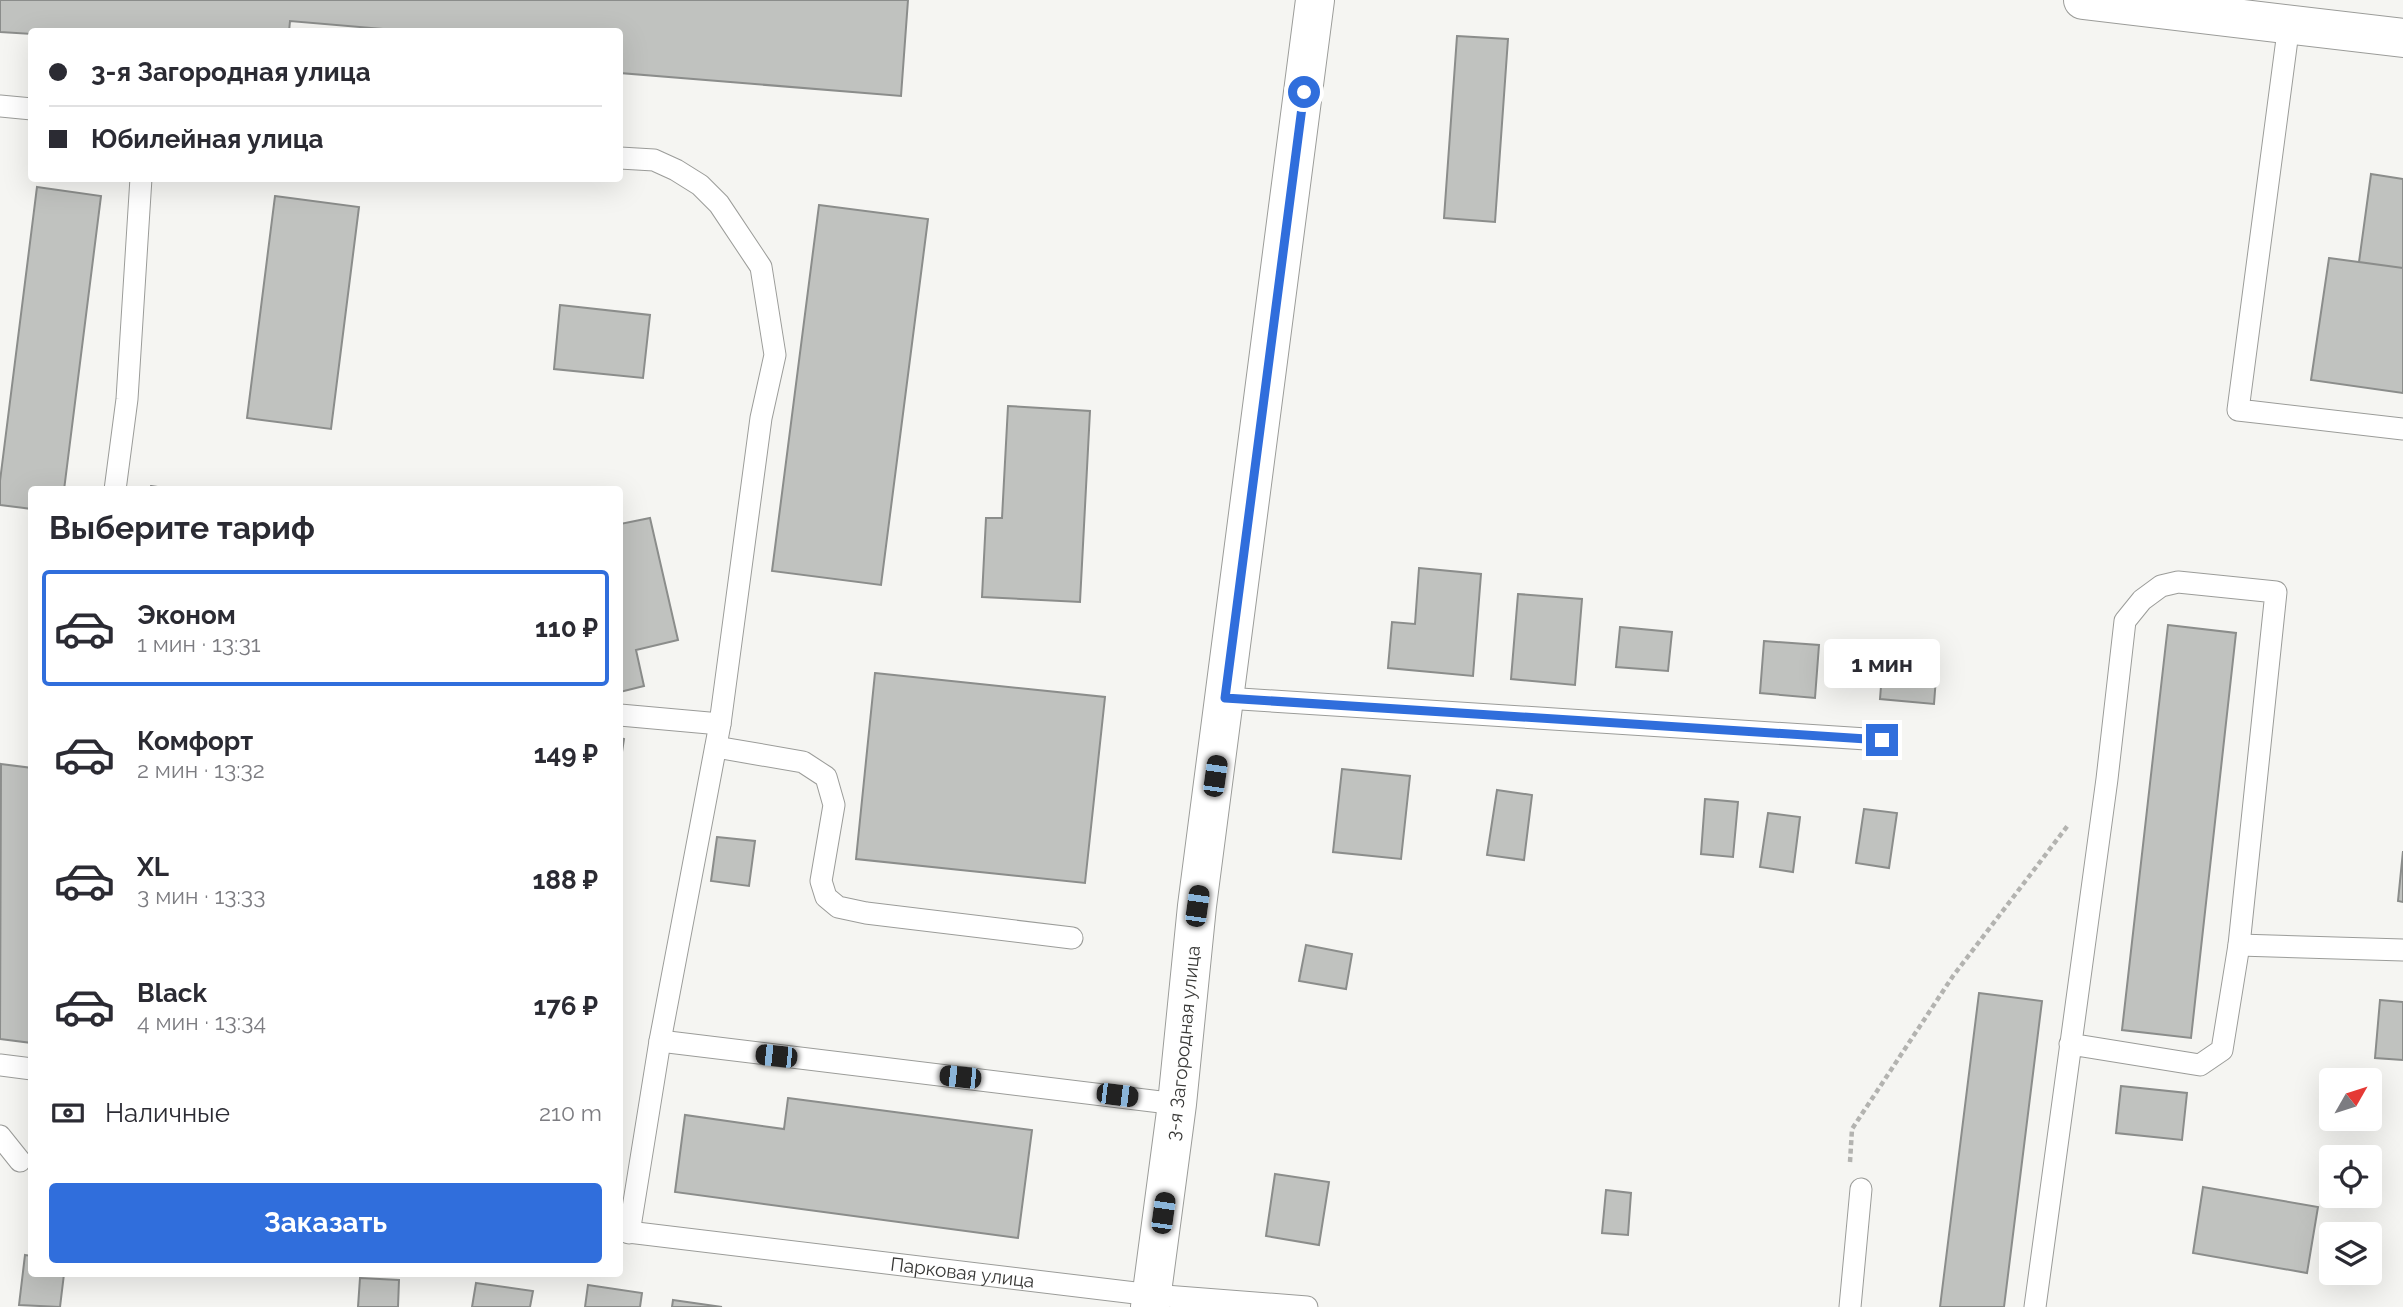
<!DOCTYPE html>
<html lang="ru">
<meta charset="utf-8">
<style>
:root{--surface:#fff;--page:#f7f7f7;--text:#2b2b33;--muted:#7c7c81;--line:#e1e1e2;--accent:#306edc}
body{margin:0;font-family:Raleway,sans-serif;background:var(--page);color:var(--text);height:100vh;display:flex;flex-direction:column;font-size:26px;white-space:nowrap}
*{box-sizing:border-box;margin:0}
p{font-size:23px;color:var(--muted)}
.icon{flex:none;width:38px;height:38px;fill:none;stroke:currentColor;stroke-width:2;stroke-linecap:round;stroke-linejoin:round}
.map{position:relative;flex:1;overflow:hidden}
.details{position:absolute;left:28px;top:486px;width:595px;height:791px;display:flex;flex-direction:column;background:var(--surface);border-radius:7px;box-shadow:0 7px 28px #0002}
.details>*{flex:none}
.banner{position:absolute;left:28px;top:28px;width:595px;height:154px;border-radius:7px;box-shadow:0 7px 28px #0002;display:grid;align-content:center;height:154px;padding:0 21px;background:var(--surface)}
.needle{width:46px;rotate:51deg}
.fabs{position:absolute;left:2319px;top:1068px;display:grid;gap:14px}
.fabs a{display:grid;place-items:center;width:63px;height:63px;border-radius:7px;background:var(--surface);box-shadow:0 7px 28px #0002;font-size:35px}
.end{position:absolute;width:32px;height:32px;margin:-16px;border:9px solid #306edc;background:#fff;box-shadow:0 0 0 4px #fff}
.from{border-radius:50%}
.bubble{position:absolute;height:49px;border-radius:7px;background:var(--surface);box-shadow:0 7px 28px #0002;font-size:23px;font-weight:700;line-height:49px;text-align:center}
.car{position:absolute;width:21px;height:42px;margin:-21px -10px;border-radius:9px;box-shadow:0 0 5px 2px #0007;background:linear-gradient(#222 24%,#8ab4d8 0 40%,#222 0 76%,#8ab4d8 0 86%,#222 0)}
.banner b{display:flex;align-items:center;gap:24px;height:66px;font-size:26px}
.banner b+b{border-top:2px solid var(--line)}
.banner i{width:18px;height:18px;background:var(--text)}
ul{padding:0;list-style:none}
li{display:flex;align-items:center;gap:21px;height:116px;margin:0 14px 10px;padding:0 7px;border:4px solid transparent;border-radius:7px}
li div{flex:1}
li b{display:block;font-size:26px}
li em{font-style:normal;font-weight:700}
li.current{border-color:var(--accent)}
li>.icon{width:63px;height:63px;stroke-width:1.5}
h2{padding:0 21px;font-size:32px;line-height:84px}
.pay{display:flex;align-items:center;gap:18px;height:77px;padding:0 21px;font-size:26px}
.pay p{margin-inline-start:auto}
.cta{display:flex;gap:14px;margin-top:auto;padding:14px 21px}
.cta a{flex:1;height:80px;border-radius:7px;background:var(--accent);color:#fff;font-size:28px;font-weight:700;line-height:80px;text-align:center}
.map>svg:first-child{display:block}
</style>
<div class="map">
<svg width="2403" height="1307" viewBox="0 0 2403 1307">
<rect width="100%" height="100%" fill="#f5f5f2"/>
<path fill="#c0c2bf" stroke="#8b8d8b" stroke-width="2" d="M0 0H908L901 96 620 73V32H418L290 21 289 32H32V34L0 32Z
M1457 36 1508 39 1495 222 1444 218Z
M2371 174 2403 179V268L2359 262Z
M37 187 101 196 64 490H32V509L0 505V481Z
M275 196 359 207 331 429 247 418Z
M819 205 928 219 881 585 772 571Z
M2329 258 2403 268V393L2311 380Z
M560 305 650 315 643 378 554 369Z
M1008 406 1090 411 1080 602 982 597 986 518H1002Z
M151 486 178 490H150Z
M650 518 678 640 636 650 644 686 620 692V524Z
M1419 568 1481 574 1473 676 1388 668 1392 622 1415 624Z
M1518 594 1582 599 1575 685 1511 679Z
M2168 625 2236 633 2191 1038 2122 1030Z
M1620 627 1672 632 1668 671 1616 667Z
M1764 641 1819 645 1815 698 1760 693Z
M1884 647 1938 651 1934 704 1880 699Z
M875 673 1105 697 1085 883 856 859Z
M620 738 624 739 620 765Z
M1 764 32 768V1043L0 1039Z
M1342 769 1410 776 1401 859 1333 852Z
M1497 790 1532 795 1524 860 1487 855Z
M1705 799 1738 802 1733 857 1701 854Z
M1864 809 1897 813 1889 868 1856 863Z
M1768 813 1800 817 1793 872 1760 867Z
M717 837 755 841 749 886 711 881Z
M2403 851V902L2398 901Z
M1306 945 1352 954 1346 989 1299 981Z
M1979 993 2042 1001 2004 1307H1940Z
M2380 1000 2403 1002V1060L2375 1058Z
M2121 1086 2187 1093 2182 1140 2116 1133Z
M788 1098 1032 1130 1018 1238 675 1192 685 1115 784 1129Z
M1275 1174 1329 1182 1319 1245 1266 1236Z
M2203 1187 2318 1207 2307 1273 2193 1253Z
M1606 1190 1631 1193 1628 1235 1602 1233Z
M25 1255 32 1256V1274H64L60 1307 19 1305Z
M360 1278 399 1280 398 1307H358Z
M476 1283 533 1291 530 1307H472Z
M588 1285 642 1293 640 1307H585Z
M673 1300 722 1307H672Z"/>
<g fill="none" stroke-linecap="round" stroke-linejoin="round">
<g stroke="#9b9c99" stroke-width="23">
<g id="service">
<path d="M2289 24 2238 410 2403 429"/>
<path d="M0 106 32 109"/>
<path d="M620 158 654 160 676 170 700 185 719 204 761 267 775 355 761 418 720 724 660 1041 629 1233"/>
<path d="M115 490 127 399 141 178"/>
<path d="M1225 698 1882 740"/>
<path d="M620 715 720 724"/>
<path d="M716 747 803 762 826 777 834 805 821 881 826 897 838 907 866 913 1072 938"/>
<path d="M2239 945 2403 950"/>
<path d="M660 1041 1177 1104"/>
<path d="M0 1065 32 1069"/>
<path d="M0 1136 20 1161"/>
<path id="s1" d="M620 1231 1152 1295 1307 1307"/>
<path d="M1850 1307 1861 1189"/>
<path d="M2035 1307 2107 779 2125 621 2142 600 2161 586 2178 582 2276 592 2239 945 2222 1050 2200 1065 2070 1044"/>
</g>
</g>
<g stroke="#9b9c99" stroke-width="40">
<path id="minor" d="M2083 0 2403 38"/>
</g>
<g stroke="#9b9c99" stroke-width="40">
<g id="secondary">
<path id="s2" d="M1150 1307 1177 1104 1197 906 1315 0"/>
</g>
</g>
<path stroke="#b3b3b0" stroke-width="4.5" stroke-dasharray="5 3.5" stroke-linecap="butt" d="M1850 1162 1852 1129 1953 976 2069 824"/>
<use href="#service" stroke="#fff" stroke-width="21"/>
<use href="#minor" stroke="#fff" stroke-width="38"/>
<use href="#secondary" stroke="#fff" stroke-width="38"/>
</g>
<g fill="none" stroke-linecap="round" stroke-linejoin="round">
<path stroke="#306edc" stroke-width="9" d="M1304 92 1225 698 1882 740"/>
</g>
<g text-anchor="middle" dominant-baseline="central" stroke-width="7" stroke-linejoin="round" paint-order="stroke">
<g font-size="19" fill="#383836" stroke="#f5f5f2">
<text stroke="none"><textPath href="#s2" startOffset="266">3-я Загородная улица</textPath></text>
<text stroke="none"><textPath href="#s1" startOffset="345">Парковая улица</textPath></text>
</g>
</g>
</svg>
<div class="fabs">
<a><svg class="needle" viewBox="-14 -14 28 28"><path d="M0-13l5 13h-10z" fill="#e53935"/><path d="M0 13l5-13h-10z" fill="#7c7c81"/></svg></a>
<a><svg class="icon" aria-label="locate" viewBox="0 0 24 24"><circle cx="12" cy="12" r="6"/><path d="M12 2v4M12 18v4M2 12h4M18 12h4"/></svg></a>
<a><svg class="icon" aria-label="layers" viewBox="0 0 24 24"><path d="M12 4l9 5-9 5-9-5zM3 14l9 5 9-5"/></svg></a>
</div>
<i class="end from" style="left:1304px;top:92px"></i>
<i class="end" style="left:1882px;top:740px"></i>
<div class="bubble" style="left:1824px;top:639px;width:116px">1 мин</div>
<i class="car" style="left:1215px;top:776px;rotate:8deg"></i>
<i class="car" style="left:1197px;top:906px;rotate:8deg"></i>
<i class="car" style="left:776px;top:1056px;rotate:276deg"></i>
<i class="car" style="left:960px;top:1077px;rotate:276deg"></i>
<i class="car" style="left:1117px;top:1095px;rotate:97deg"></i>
<i class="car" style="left:1163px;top:1213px;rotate:8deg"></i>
<div class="banner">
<b><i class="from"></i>3-я Загородная улица</b>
<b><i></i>Юбилейная улица</b>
</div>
<section class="details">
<h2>Выберите тариф</h2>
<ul>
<li class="current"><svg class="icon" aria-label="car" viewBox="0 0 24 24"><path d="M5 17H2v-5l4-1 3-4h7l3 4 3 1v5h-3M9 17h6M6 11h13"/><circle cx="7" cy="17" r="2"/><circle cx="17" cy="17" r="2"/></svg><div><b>Эконом</b><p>1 мин · 13:31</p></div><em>110 ₽</em></li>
<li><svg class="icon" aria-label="car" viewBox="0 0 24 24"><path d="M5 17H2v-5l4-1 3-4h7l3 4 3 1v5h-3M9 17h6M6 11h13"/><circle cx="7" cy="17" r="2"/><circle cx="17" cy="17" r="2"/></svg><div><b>Комфорт</b><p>2 мин · 13:32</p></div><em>149 ₽</em></li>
<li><svg class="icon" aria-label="car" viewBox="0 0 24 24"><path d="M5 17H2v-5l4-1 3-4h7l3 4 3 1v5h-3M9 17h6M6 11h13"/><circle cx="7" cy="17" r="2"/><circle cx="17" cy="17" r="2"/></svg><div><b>XL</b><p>3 мин · 13:33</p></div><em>188 ₽</em></li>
<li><svg class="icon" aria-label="car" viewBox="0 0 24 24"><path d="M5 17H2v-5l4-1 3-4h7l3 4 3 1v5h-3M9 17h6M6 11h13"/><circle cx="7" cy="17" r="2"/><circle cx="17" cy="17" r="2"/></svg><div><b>Black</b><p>4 мин · 13:34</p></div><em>176 ₽</em></li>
</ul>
<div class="pay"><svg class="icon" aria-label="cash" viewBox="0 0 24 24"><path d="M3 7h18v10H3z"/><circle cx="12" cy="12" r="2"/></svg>Наличные<p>210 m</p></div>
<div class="cta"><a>Заказать</a></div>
</section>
</div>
